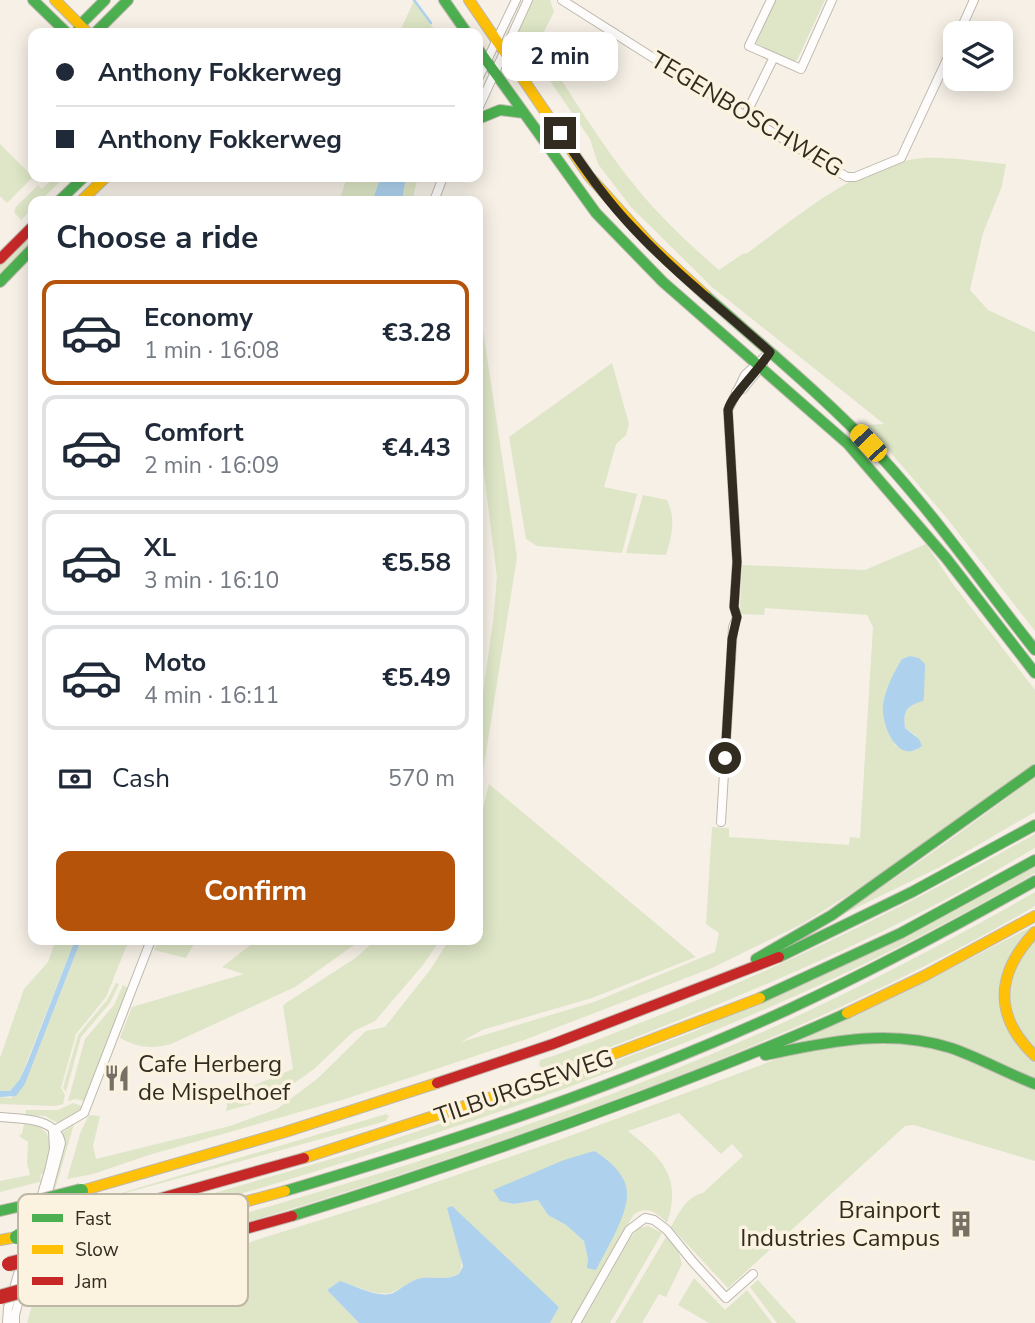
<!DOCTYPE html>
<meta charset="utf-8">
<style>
:root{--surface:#fff;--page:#f2f2f3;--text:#1f2937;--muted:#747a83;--line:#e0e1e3;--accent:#b45309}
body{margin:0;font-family:"Nunito Sans",sans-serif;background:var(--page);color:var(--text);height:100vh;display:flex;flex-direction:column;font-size:26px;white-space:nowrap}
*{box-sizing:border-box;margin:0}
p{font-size:23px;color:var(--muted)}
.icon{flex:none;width:38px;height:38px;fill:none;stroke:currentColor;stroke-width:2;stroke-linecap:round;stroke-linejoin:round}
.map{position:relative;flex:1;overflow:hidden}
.panel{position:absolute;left:28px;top:196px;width:455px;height:749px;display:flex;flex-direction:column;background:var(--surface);border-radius:14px;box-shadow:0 4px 18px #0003}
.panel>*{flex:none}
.top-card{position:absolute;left:28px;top:28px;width:455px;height:154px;border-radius:14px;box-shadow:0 4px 18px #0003;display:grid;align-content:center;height:154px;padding:0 28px;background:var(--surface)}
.buttons{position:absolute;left:943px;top:21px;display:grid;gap:14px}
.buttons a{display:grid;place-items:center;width:70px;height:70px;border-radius:14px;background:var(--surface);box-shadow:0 4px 18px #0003;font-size:35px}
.end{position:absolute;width:32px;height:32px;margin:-16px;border:9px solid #322c20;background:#fff;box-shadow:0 0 0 4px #fff}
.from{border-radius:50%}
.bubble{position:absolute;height:49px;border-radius:14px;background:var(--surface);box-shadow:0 4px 18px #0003;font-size:23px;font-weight:700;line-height:49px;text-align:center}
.car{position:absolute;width:21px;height:42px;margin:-21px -10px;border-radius:9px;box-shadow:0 0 5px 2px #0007;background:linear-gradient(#f5c518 24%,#345 0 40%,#f5c518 0 76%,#345 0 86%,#f5c518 0)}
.top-card b{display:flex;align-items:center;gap:24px;height:66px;font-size:26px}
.top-card b+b{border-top:2px solid var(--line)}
.top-card i{width:18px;height:18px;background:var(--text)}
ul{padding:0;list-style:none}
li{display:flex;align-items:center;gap:21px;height:105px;margin:0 14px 10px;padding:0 14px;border:4px solid var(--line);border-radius:14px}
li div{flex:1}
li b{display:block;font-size:26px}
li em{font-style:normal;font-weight:700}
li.current{border-color:var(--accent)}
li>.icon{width:63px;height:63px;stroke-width:1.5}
h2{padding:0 28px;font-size:32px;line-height:84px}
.pay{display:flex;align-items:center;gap:18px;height:77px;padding:0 28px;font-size:26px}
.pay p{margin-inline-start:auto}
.cta{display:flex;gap:14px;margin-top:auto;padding:14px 28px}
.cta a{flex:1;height:80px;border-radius:14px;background:var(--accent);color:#fff;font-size:28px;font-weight:700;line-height:80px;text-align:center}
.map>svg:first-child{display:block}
</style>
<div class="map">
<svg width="1035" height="1323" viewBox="0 0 1035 1323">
<rect width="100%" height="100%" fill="#f6f0e6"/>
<path fill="#dee6c7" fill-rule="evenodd" d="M531 0H550L554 12 538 43C569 91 599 142 635 186 660 217 689 244 719 270L744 253 746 254C796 218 847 172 909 160 939 154 975 162 1006 164L1002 186 983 233 970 290 988 310 1035 332V631L946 517 867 425 884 424 712 287 631 207 598 164 590 139 517 33Z
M776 0H825L797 60 793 62 756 43Z
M414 1 437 33H399Z
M0 144 33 177 7 203 0 196Z
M55 177H65L40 201H33V208L21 220 14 212 16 207 38 185 42 189Z
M347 177H381L372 201H339Z
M406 177H418L412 201H402Z
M33 231V242L0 274V264Z
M478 297 517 557 478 803V727L493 622 497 577 478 426Z
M612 363 629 424 626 435 616 444 604 487 637 494 622 553 537 546 526 539 509 437Z
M643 495 667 500C676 519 672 536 666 555L626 553Z
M926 544 952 583 1035 690V765L853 892 802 924 712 968 524 1040 345 1099 149 1155 93 1174 67 1179 81 1131 89 1115 100 1116 93 1146 96 1159 230 1126 277 1109 317 1079 366 1031 385 1027 430 970 449 940H478V828L489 784 696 957 592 998 482 1030 461 1042 594 1002 715 952 719 933 706 924 712 827 729 828V837L849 845 850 837 860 838 873 627 867 615 765 608 764 615 742 614 740 612 742 565 865 570ZM910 656 920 702C904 703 903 715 905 728L915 735 922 746C914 755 903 750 895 745L883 711 902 659Z
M1035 777V812L940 867 819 926C895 882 965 829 1035 777Z
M1035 834V848C1007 864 980 881 952 896 826 963 693 1016 560 1066L544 1070 539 1065 540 1060C576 1049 611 1034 645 1021 781 968 909 905 1035 834Z
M1035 867V873C858 977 669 1054 475 1120 341 1165 207 1206 70 1240V1235L359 1151 540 1090 698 1030Z
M1035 892V906C861 1008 673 1082 482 1147 345 1194 207 1237 65 1270L67 1262C316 1196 572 1122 806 1012 884 975 960 935 1035 892Z
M1035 925 1000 998 1035 1060V1079L925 1038 782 1049 905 992Z
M1035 937V1052L1009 1014 1012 969Z
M56 940H75L20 1079 10 1091H0V1058L24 989 48 962Z
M81 940H129L106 997 76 1034 61 1088 65 1095 63 1104 56 1106 0 1104V1097L11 1098 25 1084Z
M158 940H196L186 958 154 950Z
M257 940H361L295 987 171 1044C151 1049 139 1048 120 1038L132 1007 244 974 222 967Z
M375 940H440L423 965 375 1021 354 1031 314 1069 273 1098 226 1111 229 1092 241 1091 293 1069 283 1006 286 1003 357 957Z
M116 983 119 984 110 1003 81 1037 66 1092 63 1088 78 1035 107 1000Z
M123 985 128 988 84 1101 75 1099 68 1101 85 1039 114 1005Z
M832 1043 923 1044 1035 1086V1161L914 1125 905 1126 728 1288 671 1227C678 1214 687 1196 703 1193L743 1156 732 1144 721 1154 679 1113 628 1131C663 1159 682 1177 667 1223 656 1212 648 1206 634 1214L571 1323H550L559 1306 453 1228C456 1244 466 1258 459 1274 446 1281 436 1276 422 1278 411 1280 403 1288 393 1292 379 1298 354 1285 340 1281L327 1290 359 1323H27L33 1302 58 1296V1293L135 1273 164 1269 227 1252 256 1240 375 1203 559 1140 796 1052ZM494 1190 621 1217 588 1259 584 1241 566 1225 548 1215 538 1200 514 1204 501 1201Z
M73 1103 82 1106 80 1112 60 1124 45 1116 25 1115 26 1110H58Z
M386 1114 389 1116 386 1121 78 1206Z
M24 1124C58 1126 51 1151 45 1174H41L40 1179 43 1181 0 1192V1181L30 1175 27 1163 28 1142 19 1136 22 1134Z
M74 1124 18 1317 19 1306 64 1149 63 1132Z
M648 1226 662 1233 610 1323H582L631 1237 639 1228Z
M666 1237 678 1250 682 1264 666 1297 659 1294 642 1323H615Z
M694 1278 725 1310 747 1290 772 1323H709L678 1305Z
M758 1280 797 1323H777L750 1287Z"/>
<path fill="#aed2ee" d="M381 177H406L402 201H372Z
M910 656 919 658 925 664 924 697 923 701C906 706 903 711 905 728L919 739 922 746C898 766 881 725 883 705 885 689 894 672 902 659Z
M75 940H81L25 1084 16 1096 0 1097V1091H10L20 1079 28 1061Z
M594 1151C608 1159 627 1175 627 1193 628 1215 606 1250 596 1270L587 1268 588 1259 584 1241 566 1225 548 1215 538 1200 514 1204 500 1201 493 1190 564 1160Z
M452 1206 559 1307 550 1323H359L327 1290 340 1281C354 1285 378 1299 393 1293 403 1288 410 1280 422 1278 436 1276 446 1281 459 1274L463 1266 447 1208Z"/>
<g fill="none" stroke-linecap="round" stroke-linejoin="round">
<path stroke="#aed2ee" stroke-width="2.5" d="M414 0 431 23"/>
<g stroke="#beb8ae" stroke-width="10">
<path id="street" d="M562 0 745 116 847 177H855L901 158 956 40
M771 0 749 46 801 69 832 0
M959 33 974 0
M478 79 516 0
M478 109 528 0
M745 116 774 57
M434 201 443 177
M736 392 743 389 763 364
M721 822 733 627 737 617 734 607 737 562 728 410 745 375 770 352
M0 1117C21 1119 56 1117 61 1143L15 1315V1323
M53 1131 84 1113 151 940
M7 1323 8 1308 49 1171 54 1149 53 1131
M576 1323 629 1230 645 1218 654 1220 667 1230 693 1262 726 1298 753 1274"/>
</g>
<g stroke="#beb8ae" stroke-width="12">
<path id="fast" d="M33 0 67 33
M444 0 467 33
M78 31 80 25 105 0
M95 33 128 0
M478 49 596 213 663 282 848 444 946 558 1035 673
M478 119 500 110 524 113
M59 201 84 177
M0 282 33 248
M705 295C765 348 827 399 882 458 937 518 984 586 1035 650
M779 957 912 892 1035 825
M756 959 832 915 1035 770
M760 998 901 933 1035 860
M765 1055C828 1042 888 1028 951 1048 980 1058 1006 1073 1035 1084
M285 1191C455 1141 625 1084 787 1010 871 971 954 927 1035 881
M0 1211 26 1205
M292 1216C409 1180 525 1140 640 1097 709 1071 779 1044 847 1013"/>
</g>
<g stroke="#beb8ae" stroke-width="12">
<path id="slow" d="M55 0 88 33
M469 0 589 176 651 245 705 295
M81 201 106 177
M1035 932C996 973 993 1016 1035 1056
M847 1013 924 976 1035 916
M304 1158 551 1078 760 998
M81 1191 285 1132 437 1083
M0 1240 17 1237
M63 1251 285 1191"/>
</g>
<g stroke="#beb8ae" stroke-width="12">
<path id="jam" d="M0 259 33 226
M437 1083 553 1044 779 957
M72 1223 304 1158
M54 1282 292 1216"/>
</g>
<use href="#street" stroke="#fefdfb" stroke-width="8"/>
<use href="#fast" stroke="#4caf50" stroke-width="10"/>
<use href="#slow" stroke="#ffc107" stroke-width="10"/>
<use href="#jam" stroke="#c62828" stroke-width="10"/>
<g stroke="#beb8ae" stroke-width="16" stroke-linecap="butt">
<path id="fast-bridge" d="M26 1205 81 1191
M17 1237 72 1223"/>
</g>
<g stroke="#beb8ae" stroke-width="16" stroke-linecap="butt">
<path id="jam-bridge" d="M9 1264 63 1251
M0 1297 54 1282"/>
</g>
<use href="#fast-bridge" stroke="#4caf50" stroke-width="14"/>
<use href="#jam-bridge" stroke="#c62828" stroke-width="14"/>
</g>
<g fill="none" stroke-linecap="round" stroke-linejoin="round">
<path stroke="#322c20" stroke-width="9" d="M560 133C583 166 605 199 633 228 675 273 724 311 770 352 759 371 732 394 728 410L737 562 734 607 737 617 732 639 725 758"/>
</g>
<defs>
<g id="restaurant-bare" transform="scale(2.1)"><path d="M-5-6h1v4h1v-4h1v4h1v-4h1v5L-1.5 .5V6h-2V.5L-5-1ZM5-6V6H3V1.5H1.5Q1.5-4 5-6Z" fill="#777165" stroke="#fcf2e0" stroke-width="2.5" paint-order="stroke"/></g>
<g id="building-bare" transform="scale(2.1)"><path d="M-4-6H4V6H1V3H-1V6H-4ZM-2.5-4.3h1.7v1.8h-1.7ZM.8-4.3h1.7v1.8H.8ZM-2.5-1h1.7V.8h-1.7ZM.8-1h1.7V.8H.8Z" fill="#777165" stroke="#fcf2e0" stroke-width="2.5" paint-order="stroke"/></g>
</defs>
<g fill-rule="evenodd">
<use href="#restaurant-bare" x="117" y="1078"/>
<use href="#building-bare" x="961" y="1224"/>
</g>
<g text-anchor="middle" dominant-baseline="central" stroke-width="7" stroke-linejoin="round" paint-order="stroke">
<g font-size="24" fill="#322c20" stroke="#fcf2e0">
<text transform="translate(747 114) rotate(31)">TEGENBOSCHWEG</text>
<text transform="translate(524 1087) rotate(-19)">TILBURGSEWEG</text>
</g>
<g font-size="24" fill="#322c20" stroke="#fcf2e0" text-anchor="start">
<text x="138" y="1064">Cafe Herberg<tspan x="138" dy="28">de Mispelhoef</tspan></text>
<text x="940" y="1210" text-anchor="end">Brainport<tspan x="940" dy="28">Industries Campus</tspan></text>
</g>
</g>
<rect x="18" y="1194" width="230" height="112" rx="10" fill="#fcf2e0" stroke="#bfb7a6" stroke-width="2"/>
<rect x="32" y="1214" width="31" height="8" fill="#4caf50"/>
<rect x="32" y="1245" width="31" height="9" fill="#ffc107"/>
<rect x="32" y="1277" width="31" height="8" fill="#c62828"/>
<g font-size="19" fill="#322c20">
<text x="75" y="1225">Fast</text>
<text x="75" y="1256">Slow</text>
<text x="75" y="1288">Jam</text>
</g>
</svg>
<div class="buttons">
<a><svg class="icon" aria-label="layers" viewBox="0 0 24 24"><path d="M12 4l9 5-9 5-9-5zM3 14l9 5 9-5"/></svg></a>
</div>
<i class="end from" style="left:725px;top:758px"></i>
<i class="end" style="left:560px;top:133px"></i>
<div class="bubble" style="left:502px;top:32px;width:116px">2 min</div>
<i class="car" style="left:868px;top:443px;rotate:317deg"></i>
<div class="top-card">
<b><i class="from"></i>Anthony Fokkerweg</b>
<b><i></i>Anthony Fokkerweg</b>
</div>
<section class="panel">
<h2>Choose a ride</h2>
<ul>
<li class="current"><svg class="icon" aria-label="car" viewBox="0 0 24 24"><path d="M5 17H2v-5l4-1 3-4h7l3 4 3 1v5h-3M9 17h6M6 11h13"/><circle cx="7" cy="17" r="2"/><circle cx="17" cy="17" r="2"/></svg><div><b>Economy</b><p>1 min · 16:08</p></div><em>€3.28</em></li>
<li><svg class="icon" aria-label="car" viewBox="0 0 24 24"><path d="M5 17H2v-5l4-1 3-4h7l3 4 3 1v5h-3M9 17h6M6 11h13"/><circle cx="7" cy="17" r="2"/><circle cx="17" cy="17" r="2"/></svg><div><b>Comfort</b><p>2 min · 16:09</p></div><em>€4.43</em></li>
<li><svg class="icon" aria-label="car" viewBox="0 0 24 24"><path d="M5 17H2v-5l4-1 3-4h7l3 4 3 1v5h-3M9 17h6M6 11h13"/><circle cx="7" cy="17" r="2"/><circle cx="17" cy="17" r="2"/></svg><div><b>XL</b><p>3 min · 16:10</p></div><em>€5.58</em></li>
<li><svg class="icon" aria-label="car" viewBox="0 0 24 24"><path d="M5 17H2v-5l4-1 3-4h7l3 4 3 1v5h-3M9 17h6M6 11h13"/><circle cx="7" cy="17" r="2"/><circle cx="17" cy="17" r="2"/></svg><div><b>Moto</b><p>4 min · 16:11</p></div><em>€5.49</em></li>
</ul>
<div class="pay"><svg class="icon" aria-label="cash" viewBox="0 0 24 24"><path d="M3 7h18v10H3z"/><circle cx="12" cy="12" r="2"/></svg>Cash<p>570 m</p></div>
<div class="cta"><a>Confirm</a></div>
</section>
</div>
